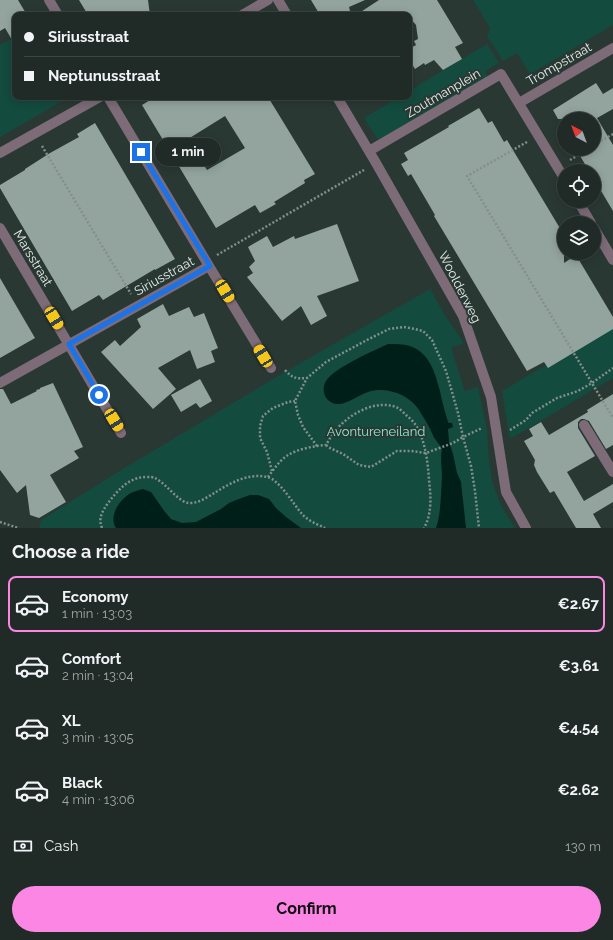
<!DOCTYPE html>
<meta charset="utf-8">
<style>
:root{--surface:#202a27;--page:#28322f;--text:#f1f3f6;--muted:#a2a7a7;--line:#3d4644;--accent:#fc86e4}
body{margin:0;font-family:Raleway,sans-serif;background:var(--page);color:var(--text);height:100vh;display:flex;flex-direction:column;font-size:15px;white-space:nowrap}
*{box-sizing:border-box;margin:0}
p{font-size:13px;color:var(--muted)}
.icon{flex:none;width:22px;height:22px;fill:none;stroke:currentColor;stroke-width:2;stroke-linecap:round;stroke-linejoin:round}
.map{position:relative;height:528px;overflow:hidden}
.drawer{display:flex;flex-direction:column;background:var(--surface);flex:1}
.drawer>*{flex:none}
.hud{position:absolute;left:12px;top:12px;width:400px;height:88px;border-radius:8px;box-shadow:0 2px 10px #0003,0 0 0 1px var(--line);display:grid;align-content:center;height:88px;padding:0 12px;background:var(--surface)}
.needle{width:26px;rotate:319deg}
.buttons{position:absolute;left:557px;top:112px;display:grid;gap:8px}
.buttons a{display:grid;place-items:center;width:44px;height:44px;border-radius:50%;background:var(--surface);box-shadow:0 2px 10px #0003,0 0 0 1px var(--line);font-size:20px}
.end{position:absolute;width:18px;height:18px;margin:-9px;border:5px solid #1a73e8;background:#fff;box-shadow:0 0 0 2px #fff}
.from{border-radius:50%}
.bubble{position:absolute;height:28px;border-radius:14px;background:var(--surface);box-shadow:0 2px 10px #0003,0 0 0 1px var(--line);font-size:13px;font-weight:700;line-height:28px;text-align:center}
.car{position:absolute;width:12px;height:24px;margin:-12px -6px;border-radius:5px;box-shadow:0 0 3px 1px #0007;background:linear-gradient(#f5c518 24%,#345 0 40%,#f5c518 0 76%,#345 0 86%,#f5c518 0)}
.hud b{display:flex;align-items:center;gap:14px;height:38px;font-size:15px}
.hud b+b{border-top:1px solid var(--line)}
.hud i{width:10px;height:10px;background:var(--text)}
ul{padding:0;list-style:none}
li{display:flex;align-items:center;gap:12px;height:56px;margin:0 8px 6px;padding:0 4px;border:2px solid transparent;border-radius:8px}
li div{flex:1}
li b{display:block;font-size:15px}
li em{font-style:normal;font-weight:700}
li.selected{border-color:var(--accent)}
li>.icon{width:36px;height:36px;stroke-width:1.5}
h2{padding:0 12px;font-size:18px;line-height:48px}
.pay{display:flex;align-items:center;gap:10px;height:44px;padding:0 12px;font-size:15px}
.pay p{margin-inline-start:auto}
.action{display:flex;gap:8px;margin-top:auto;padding:8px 12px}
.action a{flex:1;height:46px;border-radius:24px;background:var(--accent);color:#111;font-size:16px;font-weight:700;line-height:46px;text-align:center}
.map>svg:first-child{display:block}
</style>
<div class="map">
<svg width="613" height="528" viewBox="0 0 613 528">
<rect width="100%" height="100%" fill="#2a3834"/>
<path fill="#134b3e" d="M473 0H613V25L530 74 517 53 503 61 487 36 490 28Z
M15 37V97H69L0 137V45Z
M487 44 499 63 485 71 488 76 378 140 364 118 399 97H409V91Z
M430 289 446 317 464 343 451 348 465 391 478 387 487 430 489 460 492 481 501 506 515 528H39L41 520 118 472 283 373Z
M613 325V378L510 439 502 391Z"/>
<path fill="#001f18" d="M388 344C395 344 403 344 410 346 430 353 435 373 440 391 442 402 445 412 448 422L449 423H452L453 427 448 429 449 442 453 454 457 473 461 482 466 528H436C441 514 441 493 442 477 442 468 440 458 442 449 440 445 438 443 435 439 433 437 433 434 431 431 428 424 423 417 419 410 409 394 385 386 368 392 359 395 346 405 337 404 332 404 327 400 325 396 323 391 323 386 326 381 334 368 373 351 388 344Z
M143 489 151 492 165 512 171 519 182 523 196 522 221 509 229 503 239 499 250 495H258L269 499 276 508 286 517 301 528H116C108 516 120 499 131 493 135 491 139 490 143 489Z"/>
<path fill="#93a49e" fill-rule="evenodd" d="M0 0H18L27 15H15V45L5 28 0 31Z
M79 0H148L150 15H88Z
M311 0H365L349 7 351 15H320Z
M379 0H437L463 43 455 47 462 59 443 70 434 60 425 65 424 63 415 69 409 59V49L416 45 414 41 418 39 416 25 409 17V15H356Z
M596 83 603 94 613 88V109L597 118 613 145V211L594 179V171H589L576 149H594V119H558L553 110Z
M155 97H268L315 174 304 180 305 183 274 202 276 204 260 213 255 205 216 228 142 105ZM225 116 245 148 207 170 188 139Z
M479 108 488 123 492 121 504 142 507 140 564 235V263L576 255 613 317V329L548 368 544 362 527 371 434 216 435 215 411 174 408 176 401 164 408 160 404 153 449 127 448 126Z
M95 123 175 259 155 270V269L103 300 99 295 72 311 0 188V185L25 170V169L50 153 79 137 77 134Z
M337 224 359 281 317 296 327 316 311 325 301 306 282 321 247 277 253 273 249 267 255 261 248 247 267 236 273 247 294 236 295 239Z
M0 278 35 338 0 358Z
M163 304 169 316 189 307 194 317 204 313 218 348 211 351 215 362 197 369 190 350 158 368 176 389 153 409 101 352 115 340 120 346 141 327 137 319Z
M200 379 212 401 200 408 196 403 181 412 171 395Z
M53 383 83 447 74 451 79 458 50 475 66 502 39 518 30 515 26 485 17 493 0 470V389H3L11 404 37 391 36 390 40 389V388Z
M613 394V445L606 449 589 421 584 419H581L578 422V428L595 456 567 472 584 501 613 484V502L593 514 601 528H576L554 491 550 493 537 472 534 465 535 460 524 441 533 436 529 429 541 422 549 435 588 412 587 410Z"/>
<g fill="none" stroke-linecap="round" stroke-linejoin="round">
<path stroke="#838f8b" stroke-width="2.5" stroke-dasharray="2 2" stroke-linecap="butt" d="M527 142 467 176 613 418
M594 145 613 134
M42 146 131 294
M570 160 588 149
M217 255 364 170
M285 370C292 378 296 379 307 378
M510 430 526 420 532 413 557 398 578 391 592 383 613 368
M326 445 330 448 343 454 359 465 371 467 397 451H411L426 453 453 443 463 437 471 466 475 491 479 528
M317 446 303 427 298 415 295 401 307 378 326 362 367 340 389 329 404 327 415 329 423 331 432 340 446 371 458 413 463 437 482 428
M272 471 267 452 260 438V426L263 416 273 408 288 402 295 401
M268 477C274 469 280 460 288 455 298 449 314 446 326 445 329 440 332 434 336 430 349 414 377 398 398 408 400 409 403 412 405 414 411 419 417 425 420 433 426 448 428 464 429 480 431 496 432 514 424 528
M0 522 18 528
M102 528C98 518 102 512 108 503 118 490 129 477 146 477 150 477 153 477 155 478 162 482 168 488 174 494 179 498 184 504 192 503 201 502 209 496 216 492 232 482 249 473 267 477 279 479 294 505 302 514 308 521 317 524 325 528"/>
<path stroke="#7d6b78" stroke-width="10" d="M584 425 613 472"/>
<path stroke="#7d6b78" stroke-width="10" d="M49 0 58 15
M278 0 287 15
M242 15 268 0
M108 97 209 266
M337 97 376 163 463 316 491 397 506 492 526 528
M519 103 613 48
M369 151 501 74 564 178
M0 153 100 97
M578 201 591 223
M0 228 121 433
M594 228 613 260
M0 383 209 266 271 368"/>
</g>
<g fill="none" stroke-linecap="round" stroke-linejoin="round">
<path stroke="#1a73e8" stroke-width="5" d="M99 395 69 344 210 266 141 152"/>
</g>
<g text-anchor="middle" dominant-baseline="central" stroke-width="4" stroke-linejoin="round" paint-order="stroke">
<g font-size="13" fill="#e4edea" stroke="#2a3834">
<text transform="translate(559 64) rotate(-30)">Trompstraat</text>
<text transform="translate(443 93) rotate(-30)">Zoutmanplein</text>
<text transform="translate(33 258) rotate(59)">Marsstraat</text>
<text transform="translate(164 276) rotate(-29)">Siriusstraat</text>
<text transform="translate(460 287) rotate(63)">Woolderweg</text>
</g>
<g font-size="13" fill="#8be8cd" stroke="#2a3834">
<text x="376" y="431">Avontureneiland</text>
</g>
</g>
</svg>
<div class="buttons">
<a><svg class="needle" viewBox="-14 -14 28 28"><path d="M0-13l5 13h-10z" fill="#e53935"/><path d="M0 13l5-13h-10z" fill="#a2a7a7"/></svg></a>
<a><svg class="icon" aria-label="locate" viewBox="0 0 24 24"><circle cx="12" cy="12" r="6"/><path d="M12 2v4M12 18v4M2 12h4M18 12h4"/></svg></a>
<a><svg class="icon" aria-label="layers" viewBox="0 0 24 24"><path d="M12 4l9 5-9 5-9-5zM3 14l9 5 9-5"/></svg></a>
</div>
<i class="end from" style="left:99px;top:395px"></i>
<i class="end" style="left:141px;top:152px"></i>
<div class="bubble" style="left:155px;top:138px;width:66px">1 min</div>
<i class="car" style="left:225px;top:291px;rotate:149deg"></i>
<i class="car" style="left:54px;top:318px;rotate:149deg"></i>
<i class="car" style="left:263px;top:356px;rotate:329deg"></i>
<i class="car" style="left:114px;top:420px;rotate:149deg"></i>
<div class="hud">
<b><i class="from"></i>Siriusstraat</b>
<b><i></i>Neptunusstraat</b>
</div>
</div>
<section class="drawer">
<h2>Choose a ride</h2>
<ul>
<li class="selected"><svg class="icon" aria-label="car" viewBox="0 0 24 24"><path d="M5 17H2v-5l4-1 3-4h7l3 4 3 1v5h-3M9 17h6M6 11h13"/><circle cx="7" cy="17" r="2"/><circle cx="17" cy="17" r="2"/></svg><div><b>Economy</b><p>1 min · 13:03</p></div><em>€2.67</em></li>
<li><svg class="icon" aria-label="car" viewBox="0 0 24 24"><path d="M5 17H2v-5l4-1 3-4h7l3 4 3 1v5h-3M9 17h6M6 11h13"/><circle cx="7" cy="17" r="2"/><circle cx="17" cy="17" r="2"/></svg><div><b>Comfort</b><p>2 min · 13:04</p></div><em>€3.61</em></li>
<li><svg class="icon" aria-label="car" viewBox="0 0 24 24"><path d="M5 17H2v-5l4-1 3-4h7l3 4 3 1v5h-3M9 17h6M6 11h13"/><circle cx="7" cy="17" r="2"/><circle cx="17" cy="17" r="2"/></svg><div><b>XL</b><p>3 min · 13:05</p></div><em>€4.54</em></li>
<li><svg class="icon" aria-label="car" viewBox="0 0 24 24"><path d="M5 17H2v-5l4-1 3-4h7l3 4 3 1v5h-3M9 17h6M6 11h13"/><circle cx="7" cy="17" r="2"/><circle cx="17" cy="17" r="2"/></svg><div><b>Black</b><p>4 min · 13:06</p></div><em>€2.62</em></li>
</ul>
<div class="pay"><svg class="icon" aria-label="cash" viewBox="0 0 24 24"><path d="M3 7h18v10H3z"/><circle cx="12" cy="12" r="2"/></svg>Cash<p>130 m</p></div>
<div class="action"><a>Confirm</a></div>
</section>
